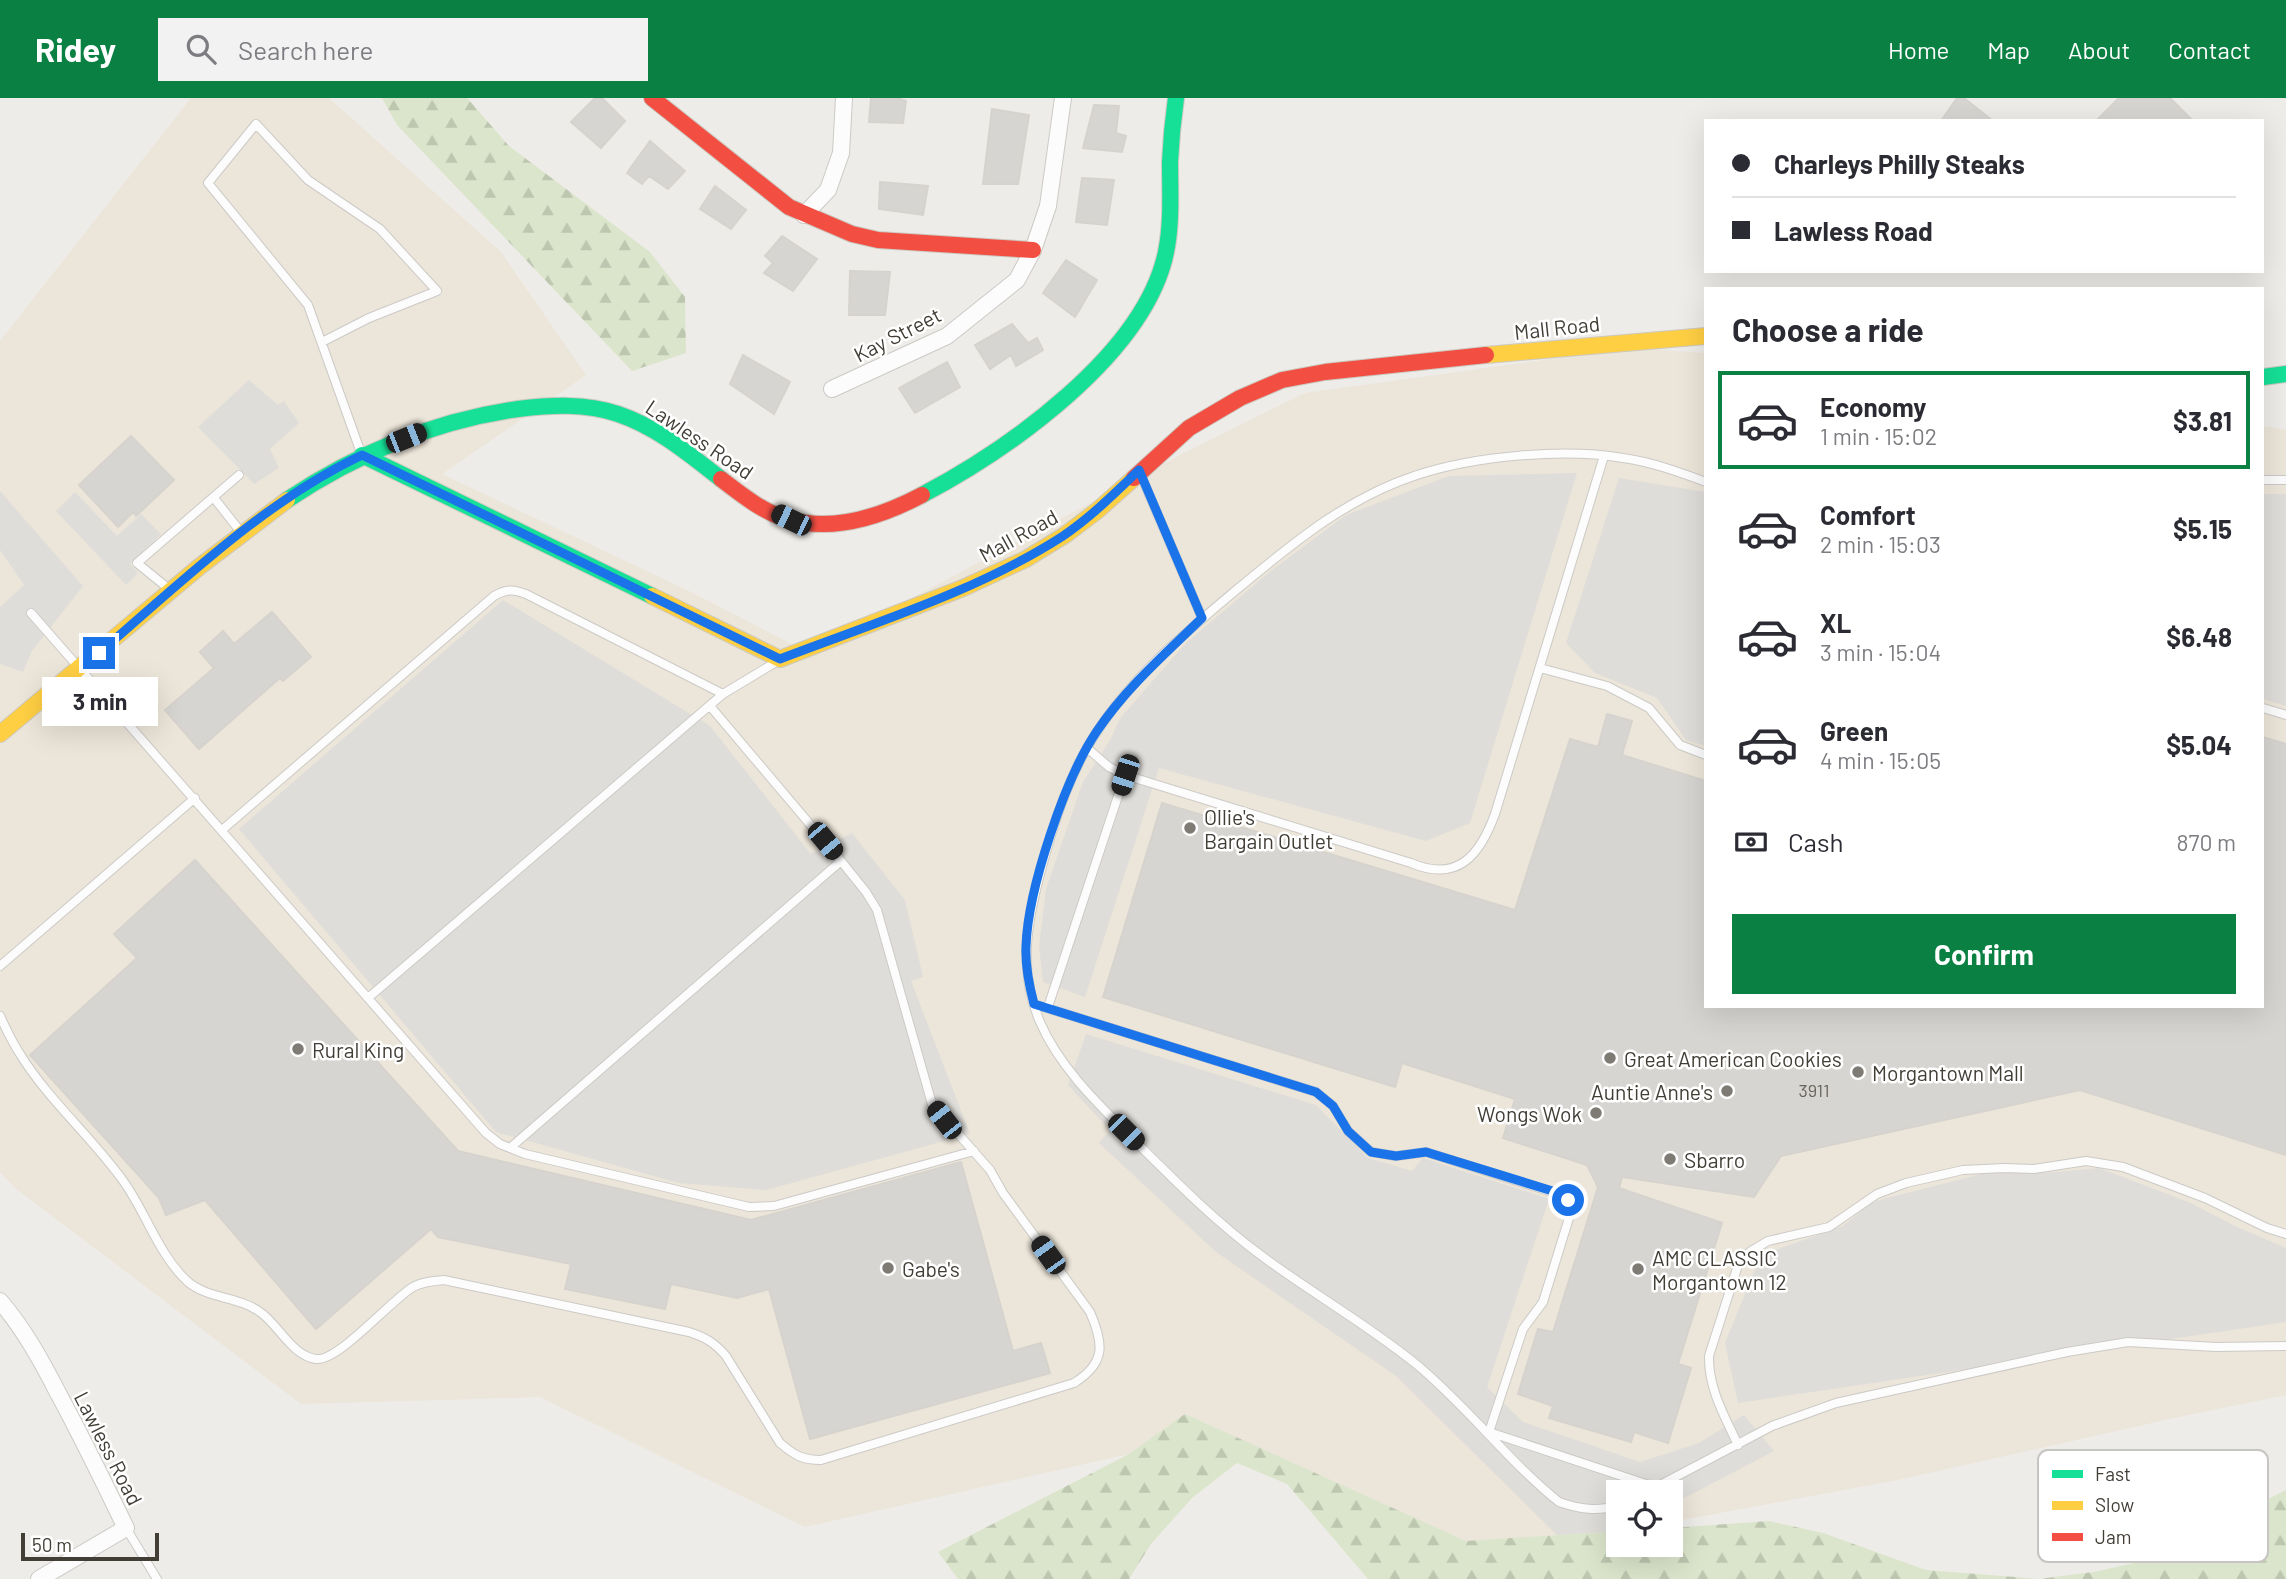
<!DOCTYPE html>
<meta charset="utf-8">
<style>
:root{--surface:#fff;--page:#f2f2f3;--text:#2b2b33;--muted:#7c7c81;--line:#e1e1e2;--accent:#0b8043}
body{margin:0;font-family:Barlow,sans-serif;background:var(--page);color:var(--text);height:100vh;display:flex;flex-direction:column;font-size:26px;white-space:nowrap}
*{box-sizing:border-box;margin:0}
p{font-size:23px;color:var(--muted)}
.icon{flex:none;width:38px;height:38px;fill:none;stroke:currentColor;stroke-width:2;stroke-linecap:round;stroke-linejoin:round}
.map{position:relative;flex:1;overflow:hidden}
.details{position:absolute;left:1704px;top:189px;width:560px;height:721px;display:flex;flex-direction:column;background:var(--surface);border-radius:0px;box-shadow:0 7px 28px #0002}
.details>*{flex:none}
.guide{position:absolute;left:1704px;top:21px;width:560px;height:154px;border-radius:0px;box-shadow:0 7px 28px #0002;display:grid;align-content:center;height:154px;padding:0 28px;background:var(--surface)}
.buttons{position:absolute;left:1606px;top:1382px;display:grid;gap:14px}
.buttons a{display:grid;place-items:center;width:77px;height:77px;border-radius:0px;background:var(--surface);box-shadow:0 7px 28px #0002;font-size:35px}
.scale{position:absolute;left:21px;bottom:18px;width:138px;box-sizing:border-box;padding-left:7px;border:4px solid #423e36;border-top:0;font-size:19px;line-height:24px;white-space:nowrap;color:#423e36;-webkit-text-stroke:5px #fff;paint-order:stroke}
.end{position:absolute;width:32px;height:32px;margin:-16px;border:9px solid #1a73e8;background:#fff;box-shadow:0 0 0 4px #fff}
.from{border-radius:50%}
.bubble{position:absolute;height:49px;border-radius:0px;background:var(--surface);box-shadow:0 7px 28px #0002;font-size:23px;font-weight:700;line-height:49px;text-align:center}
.car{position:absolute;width:21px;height:42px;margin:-21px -10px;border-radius:9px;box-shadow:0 0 5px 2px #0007;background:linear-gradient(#222 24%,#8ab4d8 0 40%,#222 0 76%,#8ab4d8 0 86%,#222 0)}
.guide b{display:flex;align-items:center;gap:24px;height:66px;font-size:26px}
.guide b+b{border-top:2px solid var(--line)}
.guide i{width:18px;height:18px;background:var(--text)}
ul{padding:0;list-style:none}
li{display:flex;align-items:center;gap:21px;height:98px;margin:0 14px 10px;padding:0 14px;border:4px solid transparent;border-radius:0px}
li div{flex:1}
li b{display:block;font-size:26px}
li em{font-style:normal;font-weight:700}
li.on{border-color:var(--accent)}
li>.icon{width:63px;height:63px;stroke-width:1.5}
h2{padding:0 28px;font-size:32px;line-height:84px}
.pay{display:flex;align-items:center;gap:18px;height:77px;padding:0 28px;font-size:26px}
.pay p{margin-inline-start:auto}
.cta{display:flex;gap:14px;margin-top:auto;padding:14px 28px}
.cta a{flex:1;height:80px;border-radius:0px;background:var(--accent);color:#fff;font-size:28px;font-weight:700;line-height:80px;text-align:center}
header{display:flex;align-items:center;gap:42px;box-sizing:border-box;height:98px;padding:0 35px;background:var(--accent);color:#fff}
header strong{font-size:33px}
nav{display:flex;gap:38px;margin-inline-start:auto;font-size:24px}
.search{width:490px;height:63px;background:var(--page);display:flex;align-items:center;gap:18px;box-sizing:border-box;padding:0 24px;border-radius:0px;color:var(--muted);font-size:26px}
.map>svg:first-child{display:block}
</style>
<header>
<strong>Ridey</strong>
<div class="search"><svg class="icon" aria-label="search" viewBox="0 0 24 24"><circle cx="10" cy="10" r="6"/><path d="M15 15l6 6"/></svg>Search here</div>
<nav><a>Home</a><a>Map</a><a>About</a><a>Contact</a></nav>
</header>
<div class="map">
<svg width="2286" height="1481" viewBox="0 0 2286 1481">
<defs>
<pattern id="forest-firs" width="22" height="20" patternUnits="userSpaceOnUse" patternTransform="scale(1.75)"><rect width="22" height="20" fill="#dbe5cb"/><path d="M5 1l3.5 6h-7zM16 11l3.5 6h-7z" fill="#bdc6af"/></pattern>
</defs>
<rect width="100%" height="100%" fill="#eeece8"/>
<path fill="#ece5d9" d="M191 0H329L501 154 586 277 442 376 693 495 809 555 1180 357 1305 295 1631 250 1706 255V908H2263V328L2286 332V1297L2174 1320 1898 1382 1671 1424V1395H1619V1433L1466 1443 1185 1316 1129 1356 805 1429 540 1299 301 1306 15 1090 0 1074V243Z"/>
<path fill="url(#forest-firs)" d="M382 0H467L509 48 650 154 685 199 686 255 632 273 397 27Z
M1185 1316 1466 1443 1619 1433V1447H1671V1430L1769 1423 1823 1435 1926 1472 2039 1481 2093 1474 2148 1462 2286 1392V1481H1368L1287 1386 1237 1365 1192 1400 1151 1446 1129 1481H958L938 1454 1129 1356Z"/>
<path fill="#dfddd9" d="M249 282 278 307 284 303 299 325 270 351 279 370 254 386 198 329Z
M1577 375 1470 725 1426 743 1159 670 1085 899 1043 884 1039 848 1046 791 1083 684 1109 644 1121 619 1186 545 1272 472 1346 417 1449 378Z
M1619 380 1706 394V648L1686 642 1657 600 1595 575 1566 545Z
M0 393 83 488 32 553 23 574 0 566V509L24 487 0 452Z
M75 394 117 438 141 416 161 436 130 466 138 475 126 487 56 413Z
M2263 396H2286V608L2263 601Z
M503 502 710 628 811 756 852 735 905 802 923 879 911 883 970 1036 766 1092 679 1085 496 1034 239 731Z
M1086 936 1316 1007 1368 1060 1412 1073 1423 1060 1549 1101 1487 1289 1523 1324 1640 1364 1699 1345 1744 1317 1774 1353 1671 1407V1395H1619V1433L1557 1437 1396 1278 1216 1154 1099 1045 1110 1032 1068 987Z
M2099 1070 2191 1105 2235 1128 2286 1150V1224L1738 1305 1725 1245 1761 1157 1843 1128 1872 1104 1993 1073 2044 1075Z"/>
<path fill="#d7d5d1" stroke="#d6d3ce" stroke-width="2" d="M595 0H602L625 23 601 50 571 24Z
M871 0H897L906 3 903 25 869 24Z
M1957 0H1964L1993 23H1941Z
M2119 0H2170L2193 23H2096Z
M1094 7 1119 8 1116 35 1126 38 1122 54 1083 50Z
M992 11 1029 17 1018 86H983Z
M650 43 685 73 668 91 649 78 642 86 627 75Z
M1082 80 1114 82 1107 127 1076 124Z
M880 84 928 88 923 117 879 111Z
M715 88 746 112 731 131 700 111Z
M782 138 817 161 793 193 764 175 773 165 765 158Z
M1066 162 1097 182 1075 219 1043 195Z
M850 173 890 174 885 217H849Z
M1012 226 1028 245 1037 240 1043 252 1016 268 1011 257 990 271 975 247Z
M743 257 790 284 774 316 730 286Z
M947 264 960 289 915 315 899 290Z
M131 338 174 382 136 418 133 414 118 429 79 387Z
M272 514 311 559 283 583 280 580 199 651 165 612 214 570 200 554 223 533 234 546Z
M1607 616 1632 623 1622 657 1706 683V908H2263V639L2286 646V1057L2080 992 1781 1058 1754 1099 1622 1079 1619 1090 1722 1125 1678 1266 1691 1270 1668 1345 1634 1334 1631 1344 1549 1320 1553 1308 1518 1296 1538 1231 1553 1234 1598 1089 1587 1067 1503 1040 1515 1001 1402 965 1395 989 1103 899 1162 705 1515 812 1570 641 1598 649Z
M195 762 458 1053 751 1122 961 1064 1013 1253 1041 1245 1050 1275 810 1341 769 1191 737 1200 671 1186 665 1211 565 1191 571 1166 438 1139 431 1131 316 1231 205 1102 166 1117 159 1100 30 957 137 860 114 836Z"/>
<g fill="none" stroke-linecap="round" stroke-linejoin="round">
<g stroke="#cccac6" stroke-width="10">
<path id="lane" d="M322 244 369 220 437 193 380 131 308 82 256 26 208 85 308 207 361 355
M1140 375 1202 520
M2263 382H2286
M214 400 240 433
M169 491 137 465 239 377
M31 515 486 1035 500 1046 525 1056 749 1109 774 1108 974 1053
M1540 570 1607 588 1630 600 1649 610 1680 647 1706 657
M2263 610 2286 617
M1087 650 1109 669 1125 677 1411 765C1458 785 1480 757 1495 716L1604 358
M222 732 494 498C506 491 513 491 526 496L723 596
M0 868 195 700
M368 900 723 596 776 564
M1034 906 1316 994 1333 1008 1348 1033 1371 1054 1396 1058 1426 1054 1565 1098 1568 1102 1569 1120 1543 1204 1523 1231 1489 1334
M1048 909 1125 677
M0 918C6 931 12 944 20 956 49 1003 92 1039 124 1084 146 1115 159 1157 187 1183 207 1201 238 1198 260 1214 278 1226 292 1258 316 1261 338 1264 391 1202 413 1189 422 1184 433 1183 444 1182L689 1234C705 1239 715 1245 726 1258L780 1345C794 1357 802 1362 821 1362L1074 1285C1106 1265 1104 1246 1090 1214L1003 1095 990 1072 932 1006 877 812 866 794 841 763 710 608
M510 1050 841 763
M1492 1335 1655 1389
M1738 1347C1725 1319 1708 1290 1709 1258L1739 1164 1751 1153 1768 1143 1829 1129 1877 1096 1906 1085 1963 1072 2004 1070 2034 1071 2086 1063 2123 1069 2205 1100 2267 1130 2286 1136
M1645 1395 1772 1328 1836 1305 1872 1297 2067 1254 2128 1244 2216 1249 2286 1248
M1619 1407C1598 1414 1579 1411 1559 1404 1508 1363 1467 1308 1416 1266 1368 1227 1315 1197 1266 1161 1215 1124 1170 1078 1125 1033 1093 1001 1058 966 1040 924 1019 876 1026 829 1039 780 1052 730 1068 678 1096 635 1132 579 1185 535 1235 493 1292 446 1346 400 1417 377 1475 358 1563 350 1623 360 1652 364 1679 374 1706 384
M126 1430 157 1481"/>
</g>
<g stroke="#cccac6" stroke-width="18">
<path id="street" d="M804 117 828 92 841 55 844 0
M832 291 947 238 1017 182 1033 152 1048 108 1063 0
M0 1203C24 1231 41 1262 58 1295 82 1339 104 1385 126 1430L39 1481"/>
</g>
<g stroke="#ccc9c0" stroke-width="18">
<path id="fast" d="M2263 279 2286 276
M362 357 652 498
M922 397C1009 351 1145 256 1166 154 1172 125 1170 94 1170 64 1171 42 1173 21 1176 0
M287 402C358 355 433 323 518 311 551 307 586 305 618 316 657 329 689 356 721 381"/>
</g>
<g stroke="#ccc9c0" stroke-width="18">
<path id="slow" d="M1486 257 1706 238
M652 498 780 561 963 490 1026 461 1065 437 1098 412 1134 380
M0 636 199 469 287 402"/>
</g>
<g stroke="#ccc9c0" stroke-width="18">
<path id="jam" d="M652 0 789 109 852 136 878 142 1033 152
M1134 380 1189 330 1240 300 1282 282 1325 274 1486 257
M721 381C742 397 765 416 791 422 835 434 884 417 922 397"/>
</g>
<use href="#lane" stroke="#fcfcfc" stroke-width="8"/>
<use href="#street" stroke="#fcfcfc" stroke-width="16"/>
<use href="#fast" stroke="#16e098" stroke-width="16"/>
<use href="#slow" stroke="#ffcf43" stroke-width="16"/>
<use href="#jam" stroke="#f24e42" stroke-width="16"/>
</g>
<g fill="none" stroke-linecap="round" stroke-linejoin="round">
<path stroke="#1a73e8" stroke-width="9" d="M99 555C182 484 262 405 362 357L780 561C874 525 978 493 1063 438 1091 419 1115 395 1139 372L1202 520C1165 556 1127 589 1097 633 1065 680 1028 791 1026 848 1025 868 1029 887 1034 906L1316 994 1333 1008 1348 1033 1371 1054 1396 1058 1426 1054 1559 1095 1568 1102"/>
</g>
<g fill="#7e7b74" stroke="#fff" stroke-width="2.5">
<circle cx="1190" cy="730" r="7"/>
<circle cx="298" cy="951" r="7"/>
<circle cx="1610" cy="960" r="7"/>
<circle cx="1858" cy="974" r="7"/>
<circle cx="1727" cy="993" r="7"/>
<circle cx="1596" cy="1015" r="7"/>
<circle cx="1670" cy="1061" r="7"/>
<circle cx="888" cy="1170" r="7"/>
<circle cx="1638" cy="1171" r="7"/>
</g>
<g text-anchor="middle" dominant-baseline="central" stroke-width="5" stroke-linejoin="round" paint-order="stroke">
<g font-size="18" fill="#68645e">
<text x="1814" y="992">3911</text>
</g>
<g font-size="21" fill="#423e36" stroke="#fff">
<text transform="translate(1557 229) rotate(-6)">Mall Road</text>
<text transform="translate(897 236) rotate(-27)">Kay Street</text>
<text transform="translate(700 341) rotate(34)">Lawless Road</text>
<text transform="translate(1018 437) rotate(-29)">Mall Road</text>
<text transform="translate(109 1350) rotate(63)">Lawless Road</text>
</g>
<g font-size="21" fill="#423e36" stroke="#fff" text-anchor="start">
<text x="1204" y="718">Ollie's<tspan x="1204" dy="24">Bargain Outlet</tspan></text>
<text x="312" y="951">Rural King</text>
<text x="1624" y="960">Great American Cookies</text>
<text x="1872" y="974">Morgantown Mall</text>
<text x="1713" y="993" text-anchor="end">Auntie Anne's</text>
<text x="1582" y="1015" text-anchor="end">Wongs Wok</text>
<text x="1684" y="1061">Sbarro</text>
<text x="1652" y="1159">AMC CLASSIC<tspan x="1652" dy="24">Morgantown 12</tspan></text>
<text x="902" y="1170">Gabe's</text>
</g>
</g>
<rect x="2038" y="1352" width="230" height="112" rx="10" fill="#fff" stroke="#c6c5c3" stroke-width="2"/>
<rect x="2052" y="1372" width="31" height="8" fill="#16e098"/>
<rect x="2052" y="1403" width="31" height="9" fill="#ffcf43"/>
<rect x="2052" y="1435" width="31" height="8" fill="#f24e42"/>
<g font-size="19" fill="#423e36">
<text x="2095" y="1383">Fast</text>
<text x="2095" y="1414">Slow</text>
<text x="2095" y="1446">Jam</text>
</g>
</svg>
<div class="buttons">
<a><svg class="icon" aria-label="locate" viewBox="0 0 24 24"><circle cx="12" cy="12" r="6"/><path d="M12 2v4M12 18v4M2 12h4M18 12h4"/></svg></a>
</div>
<div class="scale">50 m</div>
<i class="end from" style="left:1568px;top:1102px"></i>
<i class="end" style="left:99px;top:555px"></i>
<div class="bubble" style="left:42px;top:579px;width:116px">3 min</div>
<i class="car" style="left:406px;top:340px;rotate:68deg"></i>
<i class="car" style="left:791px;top:422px;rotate:296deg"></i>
<i class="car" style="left:1125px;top:677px;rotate:198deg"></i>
<i class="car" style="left:825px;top:743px;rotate:140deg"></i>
<i class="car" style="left:944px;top:1022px;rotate:322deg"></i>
<i class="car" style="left:1126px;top:1034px;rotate:135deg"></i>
<i class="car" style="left:1048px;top:1157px;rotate:324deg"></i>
<div class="guide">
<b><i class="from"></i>Charleys Philly Steaks</b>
<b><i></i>Lawless Road</b>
</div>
<section class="details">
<h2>Choose a ride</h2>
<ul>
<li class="on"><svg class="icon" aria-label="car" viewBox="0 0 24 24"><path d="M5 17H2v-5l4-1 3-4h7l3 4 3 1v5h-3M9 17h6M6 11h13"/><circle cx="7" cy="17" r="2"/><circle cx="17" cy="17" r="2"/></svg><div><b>Economy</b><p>1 min · 15:02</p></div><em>$3.81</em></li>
<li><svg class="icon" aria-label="car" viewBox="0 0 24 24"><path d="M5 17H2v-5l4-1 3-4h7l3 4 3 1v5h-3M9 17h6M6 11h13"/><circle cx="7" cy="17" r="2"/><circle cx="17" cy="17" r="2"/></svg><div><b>Comfort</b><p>2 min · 15:03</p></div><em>$5.15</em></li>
<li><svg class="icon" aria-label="car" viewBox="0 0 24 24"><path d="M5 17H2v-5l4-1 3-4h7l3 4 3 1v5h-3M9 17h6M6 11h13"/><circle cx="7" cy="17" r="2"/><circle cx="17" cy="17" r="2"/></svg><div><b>XL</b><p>3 min · 15:04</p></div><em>$6.48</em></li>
<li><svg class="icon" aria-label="car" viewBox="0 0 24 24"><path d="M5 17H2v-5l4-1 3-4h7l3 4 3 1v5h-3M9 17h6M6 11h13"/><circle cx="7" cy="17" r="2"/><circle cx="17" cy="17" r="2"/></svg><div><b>Green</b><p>4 min · 15:05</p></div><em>$5.04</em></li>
</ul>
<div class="pay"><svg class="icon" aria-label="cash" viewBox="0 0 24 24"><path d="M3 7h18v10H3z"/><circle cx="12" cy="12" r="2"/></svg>Cash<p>870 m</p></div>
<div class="cta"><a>Confirm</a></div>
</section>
</div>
